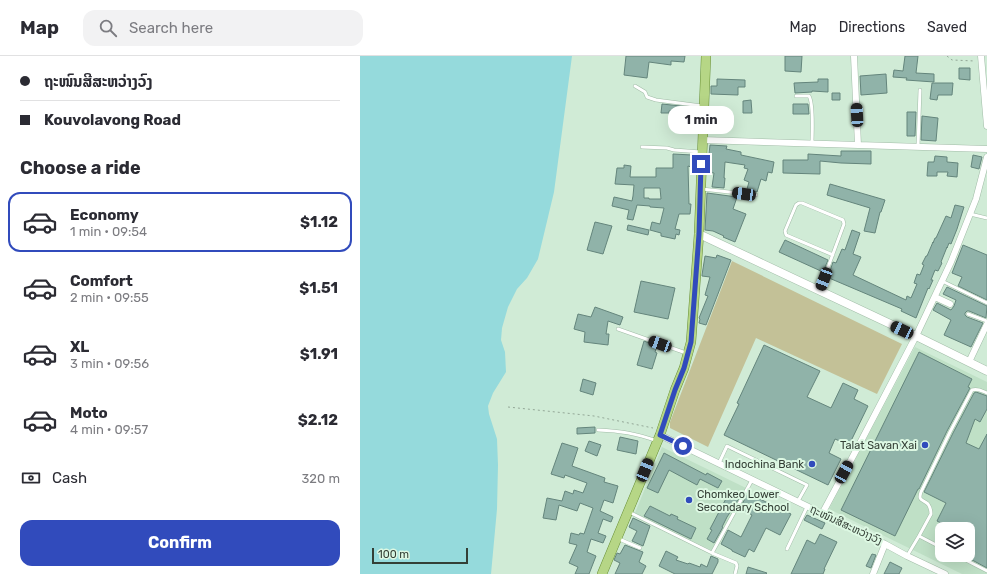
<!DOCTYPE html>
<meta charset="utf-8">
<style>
:root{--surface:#fff;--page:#f2f2f3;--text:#2b2b33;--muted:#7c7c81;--line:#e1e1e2;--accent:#314bbc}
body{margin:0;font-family:Rubik,"Noto Sans Lao",sans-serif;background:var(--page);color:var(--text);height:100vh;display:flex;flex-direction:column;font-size:15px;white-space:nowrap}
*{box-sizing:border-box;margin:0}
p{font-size:13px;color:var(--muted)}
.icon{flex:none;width:22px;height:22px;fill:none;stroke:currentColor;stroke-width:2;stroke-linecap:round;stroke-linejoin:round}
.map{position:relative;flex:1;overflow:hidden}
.panel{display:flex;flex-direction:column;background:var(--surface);width:360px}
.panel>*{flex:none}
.guide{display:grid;align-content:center;height:88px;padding:0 20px;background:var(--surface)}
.buttons{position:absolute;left:575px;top:466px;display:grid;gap:8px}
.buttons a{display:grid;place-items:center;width:40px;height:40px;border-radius:8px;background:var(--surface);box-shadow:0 4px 16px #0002;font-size:20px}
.scale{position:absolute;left:12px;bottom:10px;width:96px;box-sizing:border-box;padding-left:4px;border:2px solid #343f36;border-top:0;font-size:11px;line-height:14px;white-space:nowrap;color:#343f36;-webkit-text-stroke:3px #ddf8e3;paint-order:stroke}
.end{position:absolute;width:18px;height:18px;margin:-9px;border:5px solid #314bbc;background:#fff;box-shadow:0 0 0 2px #fff}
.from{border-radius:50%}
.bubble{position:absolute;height:28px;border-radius:12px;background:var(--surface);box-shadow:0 4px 16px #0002;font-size:13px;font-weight:700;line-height:28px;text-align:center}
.car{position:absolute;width:12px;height:24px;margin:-12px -6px;border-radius:5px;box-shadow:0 0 3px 1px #0007;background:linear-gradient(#222 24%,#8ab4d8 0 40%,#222 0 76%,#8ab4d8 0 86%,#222 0)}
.guide b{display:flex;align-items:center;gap:14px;height:38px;font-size:15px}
.guide b+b{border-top:1px solid var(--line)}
.guide i{width:10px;height:10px;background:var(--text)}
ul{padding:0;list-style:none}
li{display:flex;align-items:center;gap:12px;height:60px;margin:0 8px 6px;padding:0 12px;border:2px solid transparent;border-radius:12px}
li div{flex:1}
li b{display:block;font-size:15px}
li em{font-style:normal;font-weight:700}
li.on{border-color:var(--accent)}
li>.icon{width:36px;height:36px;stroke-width:1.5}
h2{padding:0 20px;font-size:18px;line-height:48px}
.pay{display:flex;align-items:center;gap:10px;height:44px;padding:0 20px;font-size:15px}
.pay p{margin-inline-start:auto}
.cta{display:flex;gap:8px;margin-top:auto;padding:8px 20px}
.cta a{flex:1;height:46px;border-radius:12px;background:var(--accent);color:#fff;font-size:16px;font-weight:700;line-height:46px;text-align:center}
header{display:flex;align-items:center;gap:24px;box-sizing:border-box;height:56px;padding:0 20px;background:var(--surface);border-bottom:1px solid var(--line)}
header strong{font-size:19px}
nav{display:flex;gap:22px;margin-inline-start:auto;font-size:14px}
.search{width:280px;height:36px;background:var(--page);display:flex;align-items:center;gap:10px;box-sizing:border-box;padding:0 14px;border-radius:12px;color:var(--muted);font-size:15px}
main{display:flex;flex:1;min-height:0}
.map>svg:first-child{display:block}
</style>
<header>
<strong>Map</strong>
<div class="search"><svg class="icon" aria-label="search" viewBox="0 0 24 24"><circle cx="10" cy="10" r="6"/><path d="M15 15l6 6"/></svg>Search here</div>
<nav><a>Map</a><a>Directions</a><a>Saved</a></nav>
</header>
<main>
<section class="panel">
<div class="guide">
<b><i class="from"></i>ຖະໜົນສີສະຫວ່າງວົງ</b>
<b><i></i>Kouvolavong Road</b>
</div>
<h2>Choose a ride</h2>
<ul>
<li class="on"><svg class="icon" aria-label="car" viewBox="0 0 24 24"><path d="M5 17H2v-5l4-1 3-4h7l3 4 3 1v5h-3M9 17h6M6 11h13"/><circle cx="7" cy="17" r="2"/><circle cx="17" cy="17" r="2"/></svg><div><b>Economy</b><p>1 min · 09:54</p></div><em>$1.12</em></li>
<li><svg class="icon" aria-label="car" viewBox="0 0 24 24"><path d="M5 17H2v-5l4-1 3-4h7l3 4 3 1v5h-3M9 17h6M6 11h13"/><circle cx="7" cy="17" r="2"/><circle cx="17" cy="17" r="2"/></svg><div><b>Comfort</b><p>2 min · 09:55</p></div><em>$1.51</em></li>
<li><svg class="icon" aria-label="car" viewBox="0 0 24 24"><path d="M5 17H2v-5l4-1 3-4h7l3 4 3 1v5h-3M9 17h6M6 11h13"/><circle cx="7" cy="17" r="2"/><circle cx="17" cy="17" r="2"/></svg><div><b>XL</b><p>3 min · 09:56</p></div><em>$1.91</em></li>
<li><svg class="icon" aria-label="car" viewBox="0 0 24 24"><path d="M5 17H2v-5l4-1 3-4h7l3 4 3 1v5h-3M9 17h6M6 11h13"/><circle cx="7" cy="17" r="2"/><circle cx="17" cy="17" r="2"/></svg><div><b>Moto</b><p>4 min · 09:57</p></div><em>$2.12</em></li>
</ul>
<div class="pay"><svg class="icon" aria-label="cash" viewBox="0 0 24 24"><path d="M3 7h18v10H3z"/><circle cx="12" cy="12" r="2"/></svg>Cash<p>320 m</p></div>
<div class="cta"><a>Confirm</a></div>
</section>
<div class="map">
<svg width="627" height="518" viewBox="0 0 627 518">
<rect width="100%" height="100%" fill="#d0ebd6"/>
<path fill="#bfe0c6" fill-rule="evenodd" d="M555 291 627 326V518H602L469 453ZM582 473H608V499H582Z
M302 391 386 432 353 493 351 494 275 457Z"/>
<path fill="#c3c197" d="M372 205 542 288 517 338 396 282 348 391 310 372V366Z"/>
<path fill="#95dadc" d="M0 0H212L194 136 178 203 167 222 157 233 148 251 142 272 141 284 145 296 146 316 133 337 128 350 129 358 137 383 138 409 137 453 131 518H0Z"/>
<path fill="#90b3a9" stroke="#64857c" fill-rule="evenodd" d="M266 0H325L324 6 311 5V9L289 6 287 22 264 19Z
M425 0H442L441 16 425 15Z
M545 0H558L556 17 574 18V26L546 24 547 22 533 21 534 14 543 15Z
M599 12H610V24L599 23Z
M526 18 527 37 501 39 500 20Z
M357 23 385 24V31H378V39L351 38V30H357Z
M458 23H468V36L452 35V36L435 37 434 27 458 26Z
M572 27H593L592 39H578L577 44 570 43Z
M472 37H480V44H472Z
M391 44 392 57H383V45Z
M302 48 330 51V57L309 55V57H301Z
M433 48H448L449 58H433Z
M547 56H556L555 80H547Z
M562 60 578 62 576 85 561 84Z
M350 89 367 90 366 93 381 96V99L414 106 412 117 408 116 406 125 401 123 397 136 387 133 389 126 384 124 388 113 384 112 385 109 365 106 364 122H365L364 132 352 131 354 117 347 116Z
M481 95H511V108L481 107 460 105V118L423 117V104H448V98L481 100Z
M313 98 332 99 331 111 328 110 329 148H331L330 158H319L315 173 320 174 319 179 316 178 315 183 301 180V177L290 174 292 166 300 168 304 152 290 151V150L277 149 273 164 267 163 269 154 252 150 254 141 272 145 273 140 274 129 255 128 257 112H264V109L271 110 270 121H296V112H313ZM284 132H300L301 143H289V142H284Z
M613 99 622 101 619 113 611 111Z
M575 100 587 101V106L598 107 597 121 587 120 588 116H577V120H567L568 106H574Z
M470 128 525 144 521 156H520L515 177 504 175 510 152 467 139Z
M347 137 377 141 373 153 386 158 375 186 363 181 364 180 353 175 345 174Z
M595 149 604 151 597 173 591 188 589 187 587 192V191L581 206 582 207 578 215 575 214 571 224H573L569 233 568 232 556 262 541 255 542 253 469 222 470 219 469 218 473 206 476 207 482 193 485 194 492 174 500 177 493 198 501 201 493 219 546 244 547 240 551 242 557 228 554 227 557 218 560 219 564 209 562 208 566 200H567L573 186V187L575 182H576L586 160 591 162Z
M235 166 252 170 243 198 227 194Z
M268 169 289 174 288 179 267 174Z
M425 184 468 204 463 216 419 196Z
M603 189 627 199V244L598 230 602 221 592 217Z
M357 199 371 204 346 269 339 267 340 263 339 262 348 240 345 239 350 221 342 220V219L345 200 356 202Z
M281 225 315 232 308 263 274 256Z
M587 231 627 250 626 262 609 255H607L605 257V259L607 261 623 267 611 291 584 279 591 264 573 254 577 247 591 254 594 250 596 244 583 238Z
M235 251 263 261 260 269 248 265 246 278H249L248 289 224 286 225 276 214 273 218 258 231 261Z
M284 285 297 290 295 296 297 297 292 313 277 309Z
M404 289 460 315 447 341 471 352 483 327 498 334 494 343 508 350 489 389 475 383 469 397 481 403 468 429 364 379 379 348 377 347Z
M559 296 612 323 608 331 610 332 587 375 559 433H558L535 480 481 454Z
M223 323 236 327 233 339 220 335Z
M616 336 627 340V353L620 366 615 363 606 387 619 393 627 378V512L603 499H608V473H593L577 465 586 447 564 436 593 377 614 337Z
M235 371V377L217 378V372Z
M260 381 278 385 276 398 257 394Z
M229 385 241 389 237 400 225 395Z
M202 387 218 392 212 410 245 422 244 426 258 430 253 447 244 444 240 455 253 461 251 466 243 463 238 477 246 480 243 487 231 483 227 496 236 500 229 518H215L218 511 209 507 217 489 209 487 211 477 219 479 220 477 224 478 233 452 220 447 217 455 199 449 196 464 183 462 187 442 202 445 205 435 213 438 214 434 223 437 227 427 205 419 204 422 191 418Z
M304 397 346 419 347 417 362 425 358 432 340 423 337 429 309 414 298 437 287 432Z
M370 435 380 441 367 461 362 471H363L354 487 347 483 352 474 350 473Z
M388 437 416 451V450L431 458 420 479 406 472 394 496 389 493 385 501 372 495V494L361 488 368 474 381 481 392 459 380 452Z
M290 450 310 460 311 458 318 461 317 463 336 472 331 483 284 460Z
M447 459 465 467 462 473 444 464Z
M273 462 290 470 283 490 272 485 277 475 269 471Z
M460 478 477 486 464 513H465L463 518H431L447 484 455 488Z
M265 489 283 496 279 506 286 510 282 518H255L260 507 254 504 257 497 260 498Z
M306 495 318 501 316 504 328 508 329 507 340 511 341 508 347 511 351 500 358 503V506L352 518H315L299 510Z
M512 498 516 499 511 512 506 510Z
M530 506 542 512 539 518H524Z
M388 511 407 517 406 518H386Z"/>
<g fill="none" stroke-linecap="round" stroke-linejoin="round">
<g stroke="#a1bca7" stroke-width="4">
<path id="lane" d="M275 30 285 36 287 41 296 44 342 50
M436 40H449C454 48 452 77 452 87
M558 90 560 34
M282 91 307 92 314 94 341 96
M342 133 396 139
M610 158 627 162
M582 225 627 247
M460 233 484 168 483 164 442 147H439L436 149 425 175 426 179 473 199
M608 258 627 265
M258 273 326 297
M238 374C260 375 275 377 297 385
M359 407 367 390 447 429 438 445
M269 456 352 497 376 507 377 510 375 518
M559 480 582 492
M259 483 280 492
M427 493 447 451
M352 497 392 424
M596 499 627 515
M547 500 559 480 571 458C571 454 570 451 568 448 562 443 558 445 561 436L590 376 612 334C618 332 622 335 627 337"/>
</g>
<g stroke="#a1bca7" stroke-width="7">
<path id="street" d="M494 0 498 89
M621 0 627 70
M342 84 627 93
M575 241 590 248
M609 306 627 268
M300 379 525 488 547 500 585 518
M462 458 499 389 556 280 591 206 616 143 627 101
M513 518 525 488"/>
</g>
<g stroke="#a1bca7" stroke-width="9">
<path id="secondary" d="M339 178 556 280 627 315"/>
</g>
<g stroke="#699035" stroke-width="10">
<path id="primary" d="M242 518 300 379 315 334 324 312 331 286 339 178 346 0"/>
</g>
<path stroke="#93a797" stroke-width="1" stroke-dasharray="2 3" stroke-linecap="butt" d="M587 0 592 4 615 5
M148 351 234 360 293 372"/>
<use href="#lane" stroke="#fff" stroke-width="3"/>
<use href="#street" stroke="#fff" stroke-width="6"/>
<use href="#secondary" stroke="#fff" stroke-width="8"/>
<use href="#primary" stroke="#b6d686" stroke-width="9"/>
</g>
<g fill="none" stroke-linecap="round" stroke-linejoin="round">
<path stroke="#314bbc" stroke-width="5" d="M323 390 300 379 315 334 324 312 331 286 339 178 341 108"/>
</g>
<g fill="#314bbc" stroke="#ddf8e3" stroke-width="1.5">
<circle cx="565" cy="389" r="4"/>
<circle cx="452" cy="408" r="4"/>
<circle cx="329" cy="444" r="4"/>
</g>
<g text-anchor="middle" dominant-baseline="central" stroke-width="4" stroke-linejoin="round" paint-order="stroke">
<g font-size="11" fill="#343f36" stroke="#ddf8e3" text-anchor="end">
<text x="557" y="389">Talat Savan Xai</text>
<text x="444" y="408">Indochina Bank</text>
<text x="337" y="438" text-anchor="start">Chomkeo Lower<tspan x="337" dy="13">Secondary School</tspan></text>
</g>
<g font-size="11" fill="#343f36" stroke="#ddf8e3">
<text transform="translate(486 469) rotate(25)">ຖະໜົນສີສະຫວ່າງວົງ</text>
</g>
</g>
</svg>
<div class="buttons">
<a><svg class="icon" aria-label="layers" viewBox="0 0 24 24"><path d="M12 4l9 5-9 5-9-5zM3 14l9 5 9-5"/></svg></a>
</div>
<div class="scale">100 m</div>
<i class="end from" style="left:323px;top:390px"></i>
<i class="end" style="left:341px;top:108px"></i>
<div class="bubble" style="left:308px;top:50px;width:66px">1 min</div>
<i class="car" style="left:497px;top:59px;rotate:357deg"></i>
<i class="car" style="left:384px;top:138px;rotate:278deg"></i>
<i class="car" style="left:464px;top:223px;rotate:201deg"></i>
<i class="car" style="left:542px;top:274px;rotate:295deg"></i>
<i class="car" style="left:300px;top:288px;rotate:290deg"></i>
<i class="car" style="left:285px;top:414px;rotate:22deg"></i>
<i class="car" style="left:484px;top:416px;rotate:29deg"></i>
</div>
</main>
